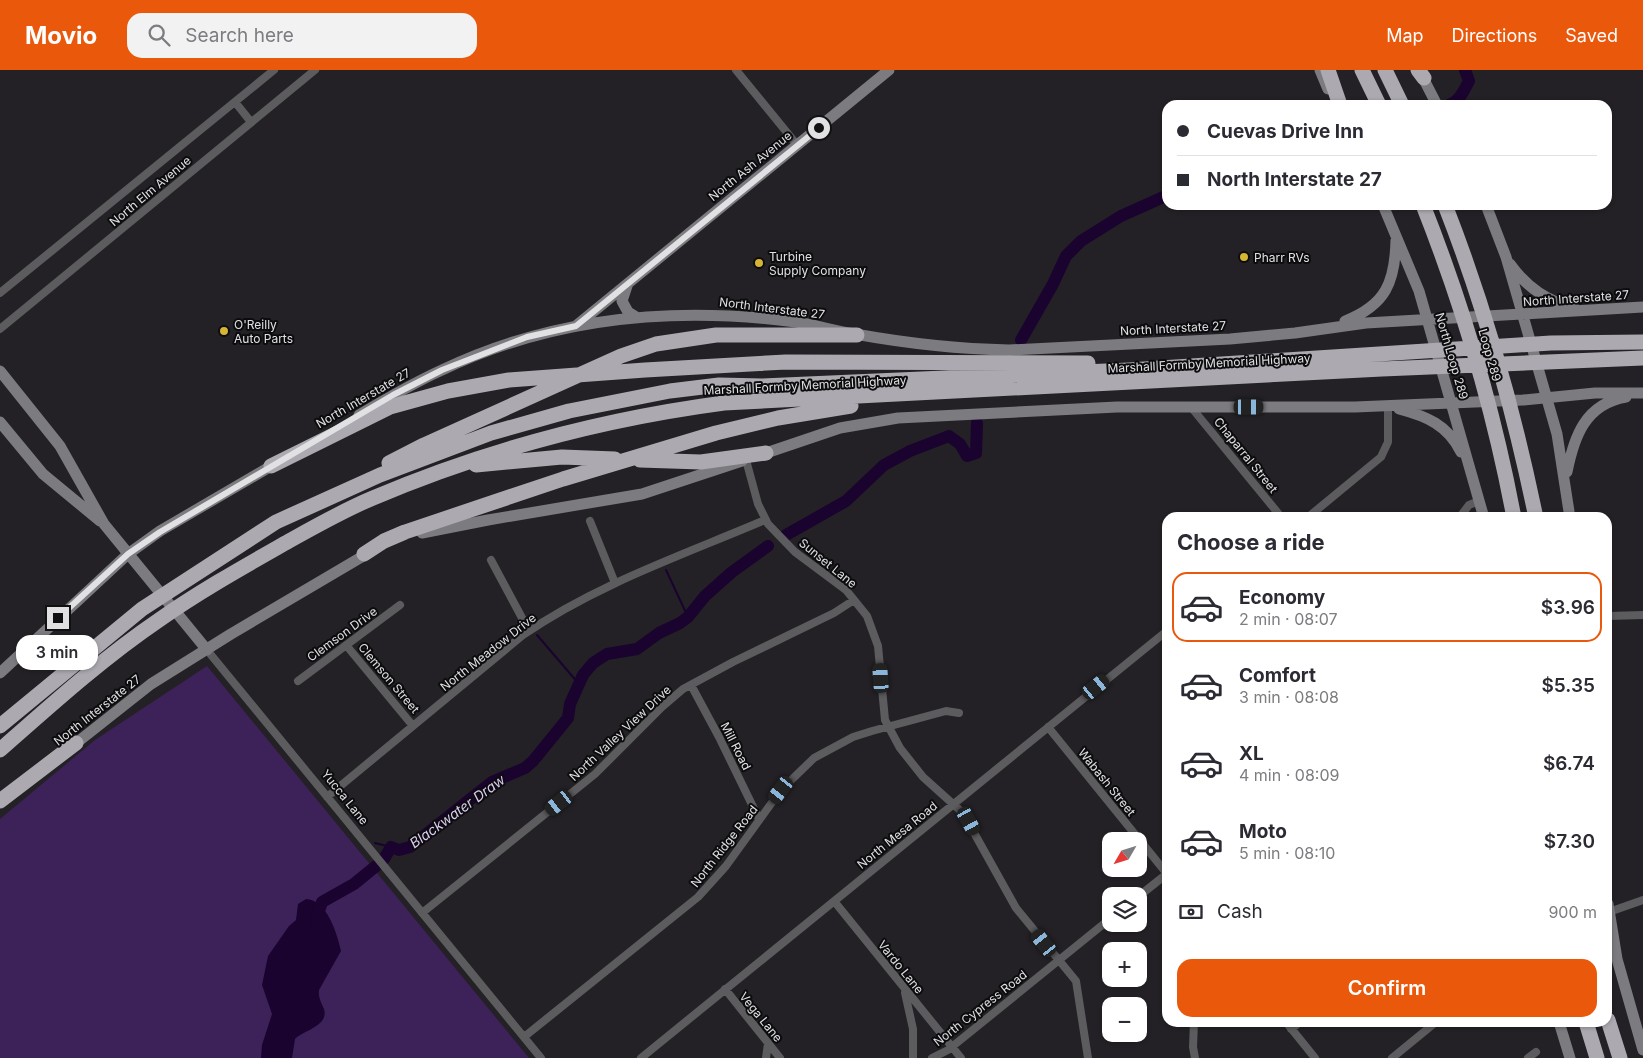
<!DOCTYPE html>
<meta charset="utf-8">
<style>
:root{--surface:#fff;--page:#f2f2f3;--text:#2b2b33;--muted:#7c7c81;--line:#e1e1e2;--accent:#ea580c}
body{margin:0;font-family:Inter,sans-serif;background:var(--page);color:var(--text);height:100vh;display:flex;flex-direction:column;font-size:19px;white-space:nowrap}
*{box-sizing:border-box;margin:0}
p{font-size:16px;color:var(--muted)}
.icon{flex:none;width:28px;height:28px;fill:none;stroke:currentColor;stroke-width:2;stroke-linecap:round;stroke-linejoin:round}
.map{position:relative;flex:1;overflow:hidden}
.panel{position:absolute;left:1162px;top:442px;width:450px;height:515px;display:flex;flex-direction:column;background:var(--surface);border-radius:15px;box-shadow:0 1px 4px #0004}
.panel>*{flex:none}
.hud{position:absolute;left:1162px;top:30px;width:450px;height:110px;border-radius:15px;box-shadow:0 1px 4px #0004;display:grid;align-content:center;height:110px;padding:0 15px;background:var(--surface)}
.needle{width:32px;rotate:231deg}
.buttons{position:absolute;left:1102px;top:762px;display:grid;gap:10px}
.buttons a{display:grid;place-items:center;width:45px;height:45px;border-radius:10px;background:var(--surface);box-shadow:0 1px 4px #0004;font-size:25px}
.end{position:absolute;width:22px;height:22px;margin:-11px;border:6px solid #e1e0e3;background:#111;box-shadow:0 0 0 2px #111}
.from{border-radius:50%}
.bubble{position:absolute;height:35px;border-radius:15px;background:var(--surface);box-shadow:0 1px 4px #0004;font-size:16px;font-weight:600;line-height:35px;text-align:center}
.car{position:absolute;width:15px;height:30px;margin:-15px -8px;border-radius:6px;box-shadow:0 0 4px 1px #0007;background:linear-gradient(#222 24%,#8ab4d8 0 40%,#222 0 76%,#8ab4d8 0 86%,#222 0)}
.hud b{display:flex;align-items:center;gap:18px;height:48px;font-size:19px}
.hud b+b{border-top:1px solid var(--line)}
.hud i{width:12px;height:12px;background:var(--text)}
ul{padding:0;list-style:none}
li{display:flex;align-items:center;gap:15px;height:70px;margin:0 10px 8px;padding:0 5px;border:2px solid transparent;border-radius:15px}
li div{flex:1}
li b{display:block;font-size:19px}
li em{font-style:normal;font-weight:600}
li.on{border-color:var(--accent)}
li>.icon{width:45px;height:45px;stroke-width:1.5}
h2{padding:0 15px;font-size:22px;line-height:60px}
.pay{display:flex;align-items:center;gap:12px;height:55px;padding:0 15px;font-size:19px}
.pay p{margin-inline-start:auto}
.action{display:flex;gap:10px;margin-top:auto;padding:10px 15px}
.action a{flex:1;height:58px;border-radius:15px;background:var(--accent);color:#fff;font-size:20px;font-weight:600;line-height:58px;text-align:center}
header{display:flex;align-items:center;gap:30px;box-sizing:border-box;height:70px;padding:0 25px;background:var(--accent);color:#fff}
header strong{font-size:24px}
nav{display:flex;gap:28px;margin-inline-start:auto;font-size:18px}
.search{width:350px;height:45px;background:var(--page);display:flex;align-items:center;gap:12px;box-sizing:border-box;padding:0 18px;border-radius:15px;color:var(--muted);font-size:19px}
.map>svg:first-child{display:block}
</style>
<header>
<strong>Movio</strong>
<div class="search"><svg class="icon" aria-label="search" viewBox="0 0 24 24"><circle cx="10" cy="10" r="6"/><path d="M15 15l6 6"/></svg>Search here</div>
<nav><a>Map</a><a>Directions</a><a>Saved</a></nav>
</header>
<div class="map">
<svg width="1643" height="988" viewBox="0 0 1643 988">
<rect width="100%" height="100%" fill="#232125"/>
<path fill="#3d225a" d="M207 596 529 988H0V749L95 670Z"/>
<path fill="#1a032f" d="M306 829C327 830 337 863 341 881L319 920C318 927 321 932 324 939 329 956 304 960 295 969L292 988H261L262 975 272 944 262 915 268 886 289 856 296 850 298 834Z"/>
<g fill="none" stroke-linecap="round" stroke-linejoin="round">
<path stroke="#1a032f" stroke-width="2" d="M666 500 688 547
M537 565 579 614
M375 773 391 777"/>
<path stroke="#1a032f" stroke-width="12" d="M1449 35C1460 31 1464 20 1469 11L1465 0
M1021 270 1053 214 1066 186 1081 171 1121 146 1168 125
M786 465 846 431 884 395 910 381 949 366 960 374 967 386 976 383 977 353
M384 789 391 777 399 780 410 777 492 712 525 698 533 691 568 648 570 634 583 605 593 593 607 584 637 579 659 563 680 553 688 547 705 526 732 502 768 476
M316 850 322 832 354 814 376 796"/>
<path stroke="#5c5b5d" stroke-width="8" d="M736 0 798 76
M235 32 251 52
M0 223 274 0
M0 259 315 0
M1191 337 1282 448
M746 390 758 434 768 454 795 482 846 520 867 546 878 576 885 650 900 678 923 707 963 743 1016 838 1076 911 1088 988
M1307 448 1381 387 1388 372V335
M1459 448 1469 435 1479 431
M590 451 615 513
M491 490 529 561
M1608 546 1643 545
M346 575 413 656
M207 580 541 988
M298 611 400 535
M691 615 719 667 759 749
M1048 657 1168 805
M327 727 523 565C597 514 683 485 765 450
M1139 826 1168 803
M834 831 961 988
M1609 842 1643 830
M422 843 595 704 662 637 683 619 733 592 834 543 854 530
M725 919 780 988
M905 923 913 959V988
M1194 952 1193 977 1195 988
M1286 952 1315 988
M1291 959 1300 952
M524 967 698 827 726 796 781 720 814 688 853 667 872 661 946 641 959 643
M641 988 1168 560
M766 988 768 973
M932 988 948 980 1111 848
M1392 988 1436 952
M1528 988 1536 982"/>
<path stroke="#7c7b7f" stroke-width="11" d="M1320 0 1328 19
M1420 2 1437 35
M1383 135 1419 221 1484 448
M1486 135 1506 187 1557 364 1570 448
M1510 194C1528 219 1547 230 1575 239
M627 216 622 231 628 242 636 247
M1345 251C1386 235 1395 212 1396 170
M577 255 889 0
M0 301 60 376 104 454 207 580
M1399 339C1426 346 1448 355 1461 382
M359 345C386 329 413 313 442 300 553 247 675 236 796 252 816 255 835 261 855 264 905 273 958 279 1009 280L1230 269 1295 263 1366 253 1643 237
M0 352 43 404 100 451
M760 385 840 358 898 348 1117 337H1355L1523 330 1595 323H1643
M1567 402C1574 367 1585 334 1626 327
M422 463 488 450 642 424 742 391
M0 603 128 484 160 461 278 392
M70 678 151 614 231 564 370 482
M1608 834 1617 889 1643 980
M1559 952 1570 988"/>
<path stroke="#acaab0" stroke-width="15" d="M1328 0 1340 35
M1362 0 1379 35
M1385 0 1402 35
M1418 0 1424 8
M1423 135C1463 236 1494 341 1514 448
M1445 135C1485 237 1514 341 1536 448
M640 390 701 392 766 383
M389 393 424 375 621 286 656 274 716 265H857
M476 395 562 387 615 389
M271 396 390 337 448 321 509 310 645 300 786 292 1088 293
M364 484 384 471 405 462 563 409 716 363 778 348 851 336
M0 656 142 539 276 452 380 405 491 363 569 341 670 321 719 315 762 316 1129 300 1551 273 1643 272
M0 680C51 635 103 588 159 550 200 521 245 496 289 471 316 456 344 440 373 428 486 380 603 349 724 333L1382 299 1643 288
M0 731 76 673
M1608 950 1620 988
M1586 952 1597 988"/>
</g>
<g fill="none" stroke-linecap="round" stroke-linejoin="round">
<path stroke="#e1e0e3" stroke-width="6" d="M58 548 128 484 160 462 393 325 442 300 527 267 576 256 819 58"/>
</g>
<g fill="#d6b534" stroke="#0c0b0d" stroke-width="2">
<circle cx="1244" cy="187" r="5"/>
<circle cx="759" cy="193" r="5"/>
<circle cx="224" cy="261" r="5"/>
</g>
<g text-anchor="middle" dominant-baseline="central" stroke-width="4" stroke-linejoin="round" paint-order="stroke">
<g font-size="12" fill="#e1e0e3" stroke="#0c0b0d">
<text transform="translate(750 96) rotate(-39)">North Ash Avenue</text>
<text transform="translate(150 121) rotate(-40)">North Elm Avenue</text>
<text transform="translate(1576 228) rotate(-4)">North Interstate 27</text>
<text transform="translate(772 238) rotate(7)">North Interstate 27</text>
<text transform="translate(1173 258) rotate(-3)">North Interstate 27</text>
<text transform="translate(1490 285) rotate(74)">Loop 289</text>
<text transform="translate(1452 286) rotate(74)">North Loop 289</text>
<text transform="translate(1209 293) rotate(-3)">Marshall Formby Memorial Highway</text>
<text transform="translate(805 315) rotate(-3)">Marshall Formby Memorial Highway</text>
<text transform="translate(363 328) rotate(-30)">North Interstate 27</text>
<text transform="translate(1246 385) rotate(51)">Chaparral Street</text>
<text transform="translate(828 493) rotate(39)">Sunset Lane</text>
<text transform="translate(342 564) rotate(-36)">Clemson Drive</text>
<text transform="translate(488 582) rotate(-38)">North Meadow Drive</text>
<text transform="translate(389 608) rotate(50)">Clemson Street</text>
<text transform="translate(97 640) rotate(-38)">North Interstate 27</text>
<text transform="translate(620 663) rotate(-43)">North Valley View Drive</text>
<text transform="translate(736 676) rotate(63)">Mill Road</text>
<text transform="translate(1107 712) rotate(51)">Wabash Street</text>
<text transform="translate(345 727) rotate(51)">Yucca Lane</text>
<text transform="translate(897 765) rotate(-39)">North Mesa Road</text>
<text transform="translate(724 776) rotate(-52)">North Ridge Road</text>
<text transform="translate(901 897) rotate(51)">Vardo Lane</text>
<text transform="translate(980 938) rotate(-38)">North Cypress Road</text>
<text transform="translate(761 947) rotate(51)">Vega Lane</text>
</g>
<g font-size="12" fill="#e1e0e3" stroke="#0c0b0d" text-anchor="start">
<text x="769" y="186">Turbine<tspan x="769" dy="14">Supply Company</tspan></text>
<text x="1254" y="187">Pharr RVs</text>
<text x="234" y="254">O'Reilly<tspan x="234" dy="14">Auto Parts</tspan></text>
</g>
<g font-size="14" font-style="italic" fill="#dcccf3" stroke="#0c0b0d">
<text transform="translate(457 741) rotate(-36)">Blackwater Draw</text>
</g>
</g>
</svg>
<div class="buttons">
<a><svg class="needle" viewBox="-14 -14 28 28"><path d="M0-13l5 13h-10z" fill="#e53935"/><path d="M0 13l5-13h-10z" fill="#7c7c81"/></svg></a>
<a><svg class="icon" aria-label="layers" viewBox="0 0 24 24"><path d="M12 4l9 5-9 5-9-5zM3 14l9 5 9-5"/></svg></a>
<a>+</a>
<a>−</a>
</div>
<i class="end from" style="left:819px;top:58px"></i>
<i class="end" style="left:58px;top:548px"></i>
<div class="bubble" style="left:16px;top:565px;width:82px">3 min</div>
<i class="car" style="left:1249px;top:337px;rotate:90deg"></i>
<i class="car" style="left:881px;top:608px;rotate:356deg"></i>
<i class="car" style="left:1096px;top:617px;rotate:51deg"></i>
<i class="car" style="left:781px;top:720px;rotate:217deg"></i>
<i class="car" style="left:559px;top:733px;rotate:232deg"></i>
<i class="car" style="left:969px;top:751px;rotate:151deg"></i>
<i class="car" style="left:1044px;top:873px;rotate:321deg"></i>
<div class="hud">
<b><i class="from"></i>Cuevas Drive Inn</b>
<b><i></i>North Interstate 27</b>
</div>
<section class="panel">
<h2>Choose a ride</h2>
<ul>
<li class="on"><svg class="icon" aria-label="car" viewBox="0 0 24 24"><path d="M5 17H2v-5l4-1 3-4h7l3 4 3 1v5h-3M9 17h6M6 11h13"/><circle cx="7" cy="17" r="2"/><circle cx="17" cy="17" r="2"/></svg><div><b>Economy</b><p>2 min · 08:07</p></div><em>$3.96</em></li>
<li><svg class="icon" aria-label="car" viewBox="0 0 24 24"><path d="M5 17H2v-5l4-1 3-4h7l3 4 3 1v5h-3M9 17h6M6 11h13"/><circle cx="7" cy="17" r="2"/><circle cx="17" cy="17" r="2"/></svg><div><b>Comfort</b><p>3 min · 08:08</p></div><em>$5.35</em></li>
<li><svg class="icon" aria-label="car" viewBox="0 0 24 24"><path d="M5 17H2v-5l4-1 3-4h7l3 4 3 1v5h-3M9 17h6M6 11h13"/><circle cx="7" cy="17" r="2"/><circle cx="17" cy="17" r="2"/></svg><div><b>XL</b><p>4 min · 08:09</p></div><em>$6.74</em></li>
<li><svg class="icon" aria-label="car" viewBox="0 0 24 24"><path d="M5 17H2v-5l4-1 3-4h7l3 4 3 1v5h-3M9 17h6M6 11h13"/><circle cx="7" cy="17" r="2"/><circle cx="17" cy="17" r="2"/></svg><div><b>Moto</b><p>5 min · 08:10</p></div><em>$7.30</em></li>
</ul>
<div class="pay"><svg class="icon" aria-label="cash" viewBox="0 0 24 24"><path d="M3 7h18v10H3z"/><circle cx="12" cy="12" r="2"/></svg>Cash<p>900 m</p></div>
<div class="action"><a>Confirm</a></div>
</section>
</div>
